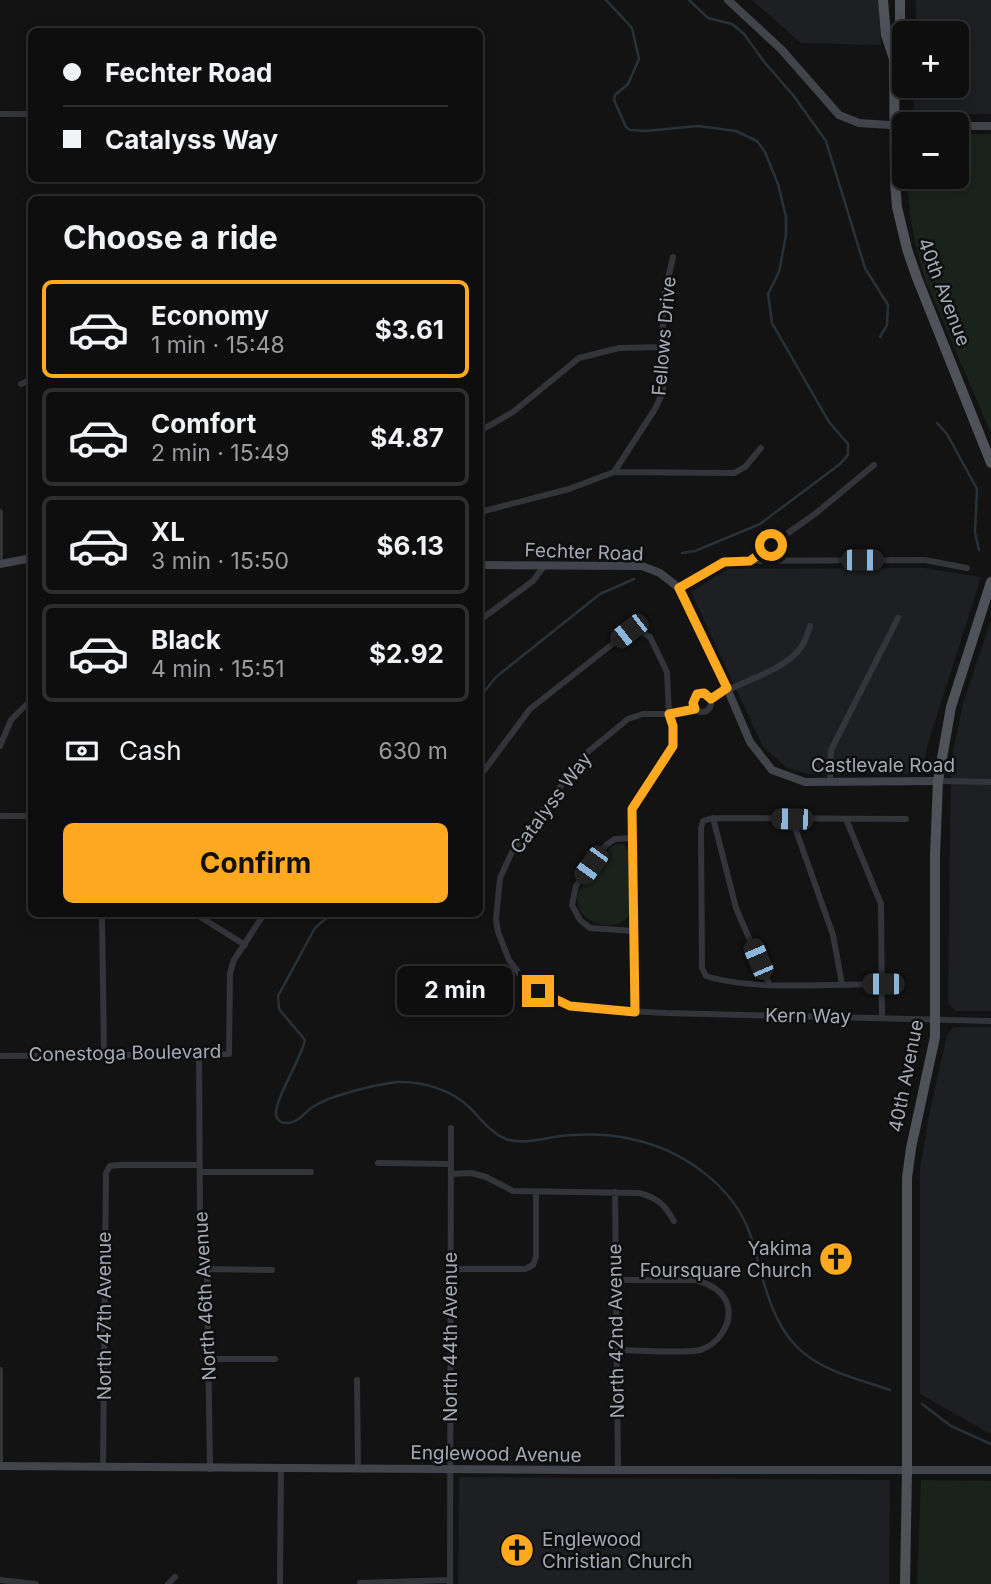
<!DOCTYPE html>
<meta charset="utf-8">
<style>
:root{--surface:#0e0e0f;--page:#171718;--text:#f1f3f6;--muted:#9b9c9e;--line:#2e2e2f;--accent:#ffa920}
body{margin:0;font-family:Inter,sans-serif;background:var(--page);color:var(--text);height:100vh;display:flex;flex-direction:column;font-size:26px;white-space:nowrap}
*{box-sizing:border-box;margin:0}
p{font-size:23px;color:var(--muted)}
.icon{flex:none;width:38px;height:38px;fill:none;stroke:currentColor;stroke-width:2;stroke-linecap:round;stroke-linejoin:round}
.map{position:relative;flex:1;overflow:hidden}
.panel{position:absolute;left:28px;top:196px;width:455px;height:721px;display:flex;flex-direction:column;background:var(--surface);border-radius:10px;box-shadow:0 4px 18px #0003,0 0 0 2px var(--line)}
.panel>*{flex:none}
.guide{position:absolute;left:28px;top:28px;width:455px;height:154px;border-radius:10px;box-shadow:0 4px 18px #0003,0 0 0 2px var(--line);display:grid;align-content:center;height:154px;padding:0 35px;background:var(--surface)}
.buttons{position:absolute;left:892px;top:21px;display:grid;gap:14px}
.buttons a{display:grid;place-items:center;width:77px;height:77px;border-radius:10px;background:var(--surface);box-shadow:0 4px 18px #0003,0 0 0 2px var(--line);font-size:35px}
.end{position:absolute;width:32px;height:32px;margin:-16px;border:9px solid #ffa920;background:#111;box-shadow:0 0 0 4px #111}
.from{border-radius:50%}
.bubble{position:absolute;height:49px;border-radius:10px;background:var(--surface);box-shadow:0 4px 18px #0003,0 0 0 2px var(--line);font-size:23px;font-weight:700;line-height:49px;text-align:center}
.car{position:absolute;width:21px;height:42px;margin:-21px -10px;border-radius:9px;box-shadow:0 0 5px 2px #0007;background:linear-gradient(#222 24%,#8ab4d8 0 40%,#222 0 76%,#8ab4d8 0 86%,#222 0)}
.guide b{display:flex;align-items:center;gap:24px;height:66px;font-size:26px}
.guide b+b{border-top:2px solid var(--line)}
.guide i{width:18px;height:18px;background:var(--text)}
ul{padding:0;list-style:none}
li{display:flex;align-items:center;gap:21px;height:98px;margin:0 14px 10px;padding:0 21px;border:4px solid var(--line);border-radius:10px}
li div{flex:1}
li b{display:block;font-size:26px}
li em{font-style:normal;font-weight:700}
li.selected{border-color:var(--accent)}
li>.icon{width:63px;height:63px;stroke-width:1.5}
h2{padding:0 35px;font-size:32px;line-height:84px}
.pay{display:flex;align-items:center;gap:18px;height:77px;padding:0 35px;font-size:26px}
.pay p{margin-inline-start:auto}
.action{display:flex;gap:14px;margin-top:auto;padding:14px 35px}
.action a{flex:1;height:80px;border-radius:10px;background:var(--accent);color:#111;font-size:28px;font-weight:700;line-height:80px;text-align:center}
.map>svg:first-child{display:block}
</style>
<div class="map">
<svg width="991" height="1584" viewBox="0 0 991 1584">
<rect width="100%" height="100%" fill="#131314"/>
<path fill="#1e1f22" d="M752 0H880L881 45 801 43Z
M916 0H991V114H920L914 111 913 86H957V33H916Z
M925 568 981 577 927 747 923 771 918 774H809L787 768 763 747 691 592 728 569Z
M991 620V1011H956L948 1003 951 761 963 703Z
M954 1027H991V1434L920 1394V1169L930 1110 947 1035Z
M459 1477 890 1480 889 1584H458Z"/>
<path fill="#1a231b" d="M957 134H991V433L926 282C915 247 908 213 907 177H957Z
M617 844H623L628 850 629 914C618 937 568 921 579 892 586 876 601 860 611 847Z
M921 1480 991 1481V1584H917Z"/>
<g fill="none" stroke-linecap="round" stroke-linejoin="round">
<path stroke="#283239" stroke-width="2.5" d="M606 0 632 28 639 59 628 84 615 95 614 100 626 127 630 130 646 131 698 126 736 131 757 141 765 152 778 184 786 217V235L779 272 768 294 772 323 829 422 848 444V455L840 464 760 524 695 551 682 553
M689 0 708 18 732 24 744 34 765 63 793 95 826 141 865 268 888 305 887 325 880 337
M937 423 947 434 977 489 975 533 979 550
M480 697 496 677 600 594 634 579
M331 914 315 928 278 996 279 1009 305 1040C302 1058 270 1106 277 1118 280 1124 289 1124 295 1121 303 1117 308 1109 316 1105 333 1095 378 1084 397 1082 423 1081 452 1090 470 1108 481 1119 491 1133 506 1139 527 1146 551 1135 573 1135 591 1134 614 1135 631 1139 681 1149 733 1185 750 1234 762 1271 768 1317 796 1346 820 1371 858 1379 890 1390
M922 1404 951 1426 991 1444"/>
<path stroke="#33353a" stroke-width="6" d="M0 114H32
M21 384 32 379
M480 431 513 412 579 358 619 348 664 347
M614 472 734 473 745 467 761 448
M0 512V559
M480 512 569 489 614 472 655 409 663 392V301L673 257
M751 559 815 514 874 465
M679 588 725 562 732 561 925 560 967 568
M480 620 533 581 545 565
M693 703a9 9 0 1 1 18 0a9 9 0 1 1-18 0Z
M711 699C736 683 781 672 798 651 805 644 807 635 810 626
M695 709 669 714H643L628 719 584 755 512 852 500 878 496 919 498 932 509 960 525 981 554 1000 570 1006 590 1009 666 1013 991 1021
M0 746 11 720 32 699
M483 772 530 709 629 631H641L650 637 667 672 669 714 674 740 670 752 632 809 635 1011
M938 781 991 782
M830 782 831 750 898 618
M0 816H32
M713 818 736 908 769 984
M792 819 833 935 842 984
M846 819 881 904 882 1017
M632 838 615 839 606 845 576 886 572 905 580 920 590 928 634 931
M102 914 104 1055
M183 914 199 916 245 945
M883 984C833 984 752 991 706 976L702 968 701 828 703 821 713 818 906 819
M199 1054 200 1228 207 1269 210 1469
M0 1056 229 1054 230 973 234 960 264 914
M378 1163 451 1164
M200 1172H311
M451 1174 471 1173 486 1177 513 1191 639 1193C658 1198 664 1204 674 1221
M615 1192 618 1470
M207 1269 272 1270
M451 1269H525L533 1265 536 1257V1192
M616 1280H696C710 1284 725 1292 728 1307 732 1325 717 1345 700 1350 682 1354 637 1350 616 1350
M209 1359H275
M0 1370V1466
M357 1380 358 1468
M103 1467 106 1173 110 1166 119 1165H200
M0 1580 36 1584
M360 1583 450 1580
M168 1584 175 1577
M280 1584 281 1468
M450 1584 451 1128"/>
<path stroke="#41444a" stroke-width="8" d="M728 0 781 49 839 115 859 123 905 126
M957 126H991
M0 564 32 558
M480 565 642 566 660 573 679 588 727 688 750 742 772 770 805 782 938 781
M0 1466 576 1470H991"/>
<path stroke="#4f5259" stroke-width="10" d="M883 0 886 35 894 59
M900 0V28L894 59 895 182 897 207 907 249 917 278 991 463
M905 1584 907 1470V1178L911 1148 935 1037V855L938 781 951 707 991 582"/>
</g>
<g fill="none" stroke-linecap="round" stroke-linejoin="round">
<path stroke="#ffa920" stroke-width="9" d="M538 991 570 1006 635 1012 632 809 673 746V726L669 714 695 709 693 703 697 694 704 693 711 699 727 688 679 588 724 562 750 561 771 545"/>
</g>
<defs>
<g id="church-disc" transform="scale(1.75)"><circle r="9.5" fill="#ffa920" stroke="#0e0e0f"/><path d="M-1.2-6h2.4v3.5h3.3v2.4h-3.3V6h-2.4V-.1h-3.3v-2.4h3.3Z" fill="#111"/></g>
</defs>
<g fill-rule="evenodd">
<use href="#church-disc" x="836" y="1259"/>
<use href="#church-disc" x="517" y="1550"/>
</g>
<g text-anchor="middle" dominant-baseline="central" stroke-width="5" stroke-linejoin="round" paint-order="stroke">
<g font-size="19" fill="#a3aab6" stroke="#0e0e0f">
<text transform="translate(944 292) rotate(69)">40th Avenue</text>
<text transform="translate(664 336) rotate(-85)">Fellows Drive</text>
<text transform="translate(584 552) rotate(2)">Fechter Road</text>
<text x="883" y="765">Castlevale Road</text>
<text transform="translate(551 803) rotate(-53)">Catalyss Way</text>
<text transform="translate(808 1016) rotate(1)">Kern Way</text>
<text transform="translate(125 1053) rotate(-1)">Conestoga Boulevard</text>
<text transform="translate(906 1076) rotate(-79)">40th Avenue</text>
<text transform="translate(205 1296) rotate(-93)">North 46th Avenue</text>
<text transform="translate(104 1316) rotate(-90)">North 47th Avenue</text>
<text transform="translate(616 1331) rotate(-91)">North 42nd Avenue</text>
<text transform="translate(450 1337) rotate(-90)">North 44th Avenue</text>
<text transform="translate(496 1454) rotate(1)">Englewood Avenue</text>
</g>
<g font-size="19" fill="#a3aab6" stroke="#0e0e0f" text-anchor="end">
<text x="812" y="1248">Yakima<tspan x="812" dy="22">Foursquare Church</tspan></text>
<text x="542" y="1539" text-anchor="start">Englewood<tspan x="542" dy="22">Christian Church</tspan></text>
</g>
</g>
</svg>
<div class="buttons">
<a>+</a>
<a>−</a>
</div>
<i class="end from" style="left:771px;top:545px"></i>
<i class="end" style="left:538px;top:991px"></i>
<div class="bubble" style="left:397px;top:966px;width:116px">2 min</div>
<i class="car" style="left:862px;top:560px;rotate:90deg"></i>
<i class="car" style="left:629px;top:631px;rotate:232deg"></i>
<i class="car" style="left:792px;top:819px;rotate:271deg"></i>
<i class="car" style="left:591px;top:865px;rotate:216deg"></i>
<i class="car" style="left:758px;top:959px;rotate:337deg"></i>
<i class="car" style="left:883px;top:984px;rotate:270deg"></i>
<div class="guide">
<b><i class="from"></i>Fechter Road</b>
<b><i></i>Catalyss Way</b>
</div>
<section class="panel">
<h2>Choose a ride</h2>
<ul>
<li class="selected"><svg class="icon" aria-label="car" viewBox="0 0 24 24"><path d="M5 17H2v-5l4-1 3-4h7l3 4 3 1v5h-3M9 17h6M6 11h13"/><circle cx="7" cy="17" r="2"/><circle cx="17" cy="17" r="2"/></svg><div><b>Economy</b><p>1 min · 15:48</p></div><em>$3.61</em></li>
<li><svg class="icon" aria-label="car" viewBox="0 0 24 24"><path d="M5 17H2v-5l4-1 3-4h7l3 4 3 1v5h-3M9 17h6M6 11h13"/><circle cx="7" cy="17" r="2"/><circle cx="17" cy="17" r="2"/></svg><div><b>Comfort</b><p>2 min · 15:49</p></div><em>$4.87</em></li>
<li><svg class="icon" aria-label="car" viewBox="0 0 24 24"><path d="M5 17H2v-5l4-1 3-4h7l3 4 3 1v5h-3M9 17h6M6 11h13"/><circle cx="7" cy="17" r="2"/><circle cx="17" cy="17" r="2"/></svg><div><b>XL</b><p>3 min · 15:50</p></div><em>$6.13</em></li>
<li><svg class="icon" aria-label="car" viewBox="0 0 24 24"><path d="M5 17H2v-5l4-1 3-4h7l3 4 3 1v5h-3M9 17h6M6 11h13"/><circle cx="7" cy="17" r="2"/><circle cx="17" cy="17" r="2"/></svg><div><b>Black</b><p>4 min · 15:51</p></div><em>$2.92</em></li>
</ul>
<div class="pay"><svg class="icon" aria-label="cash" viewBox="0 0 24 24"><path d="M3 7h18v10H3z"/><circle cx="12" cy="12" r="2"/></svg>Cash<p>630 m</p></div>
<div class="action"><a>Confirm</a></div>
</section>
</div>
